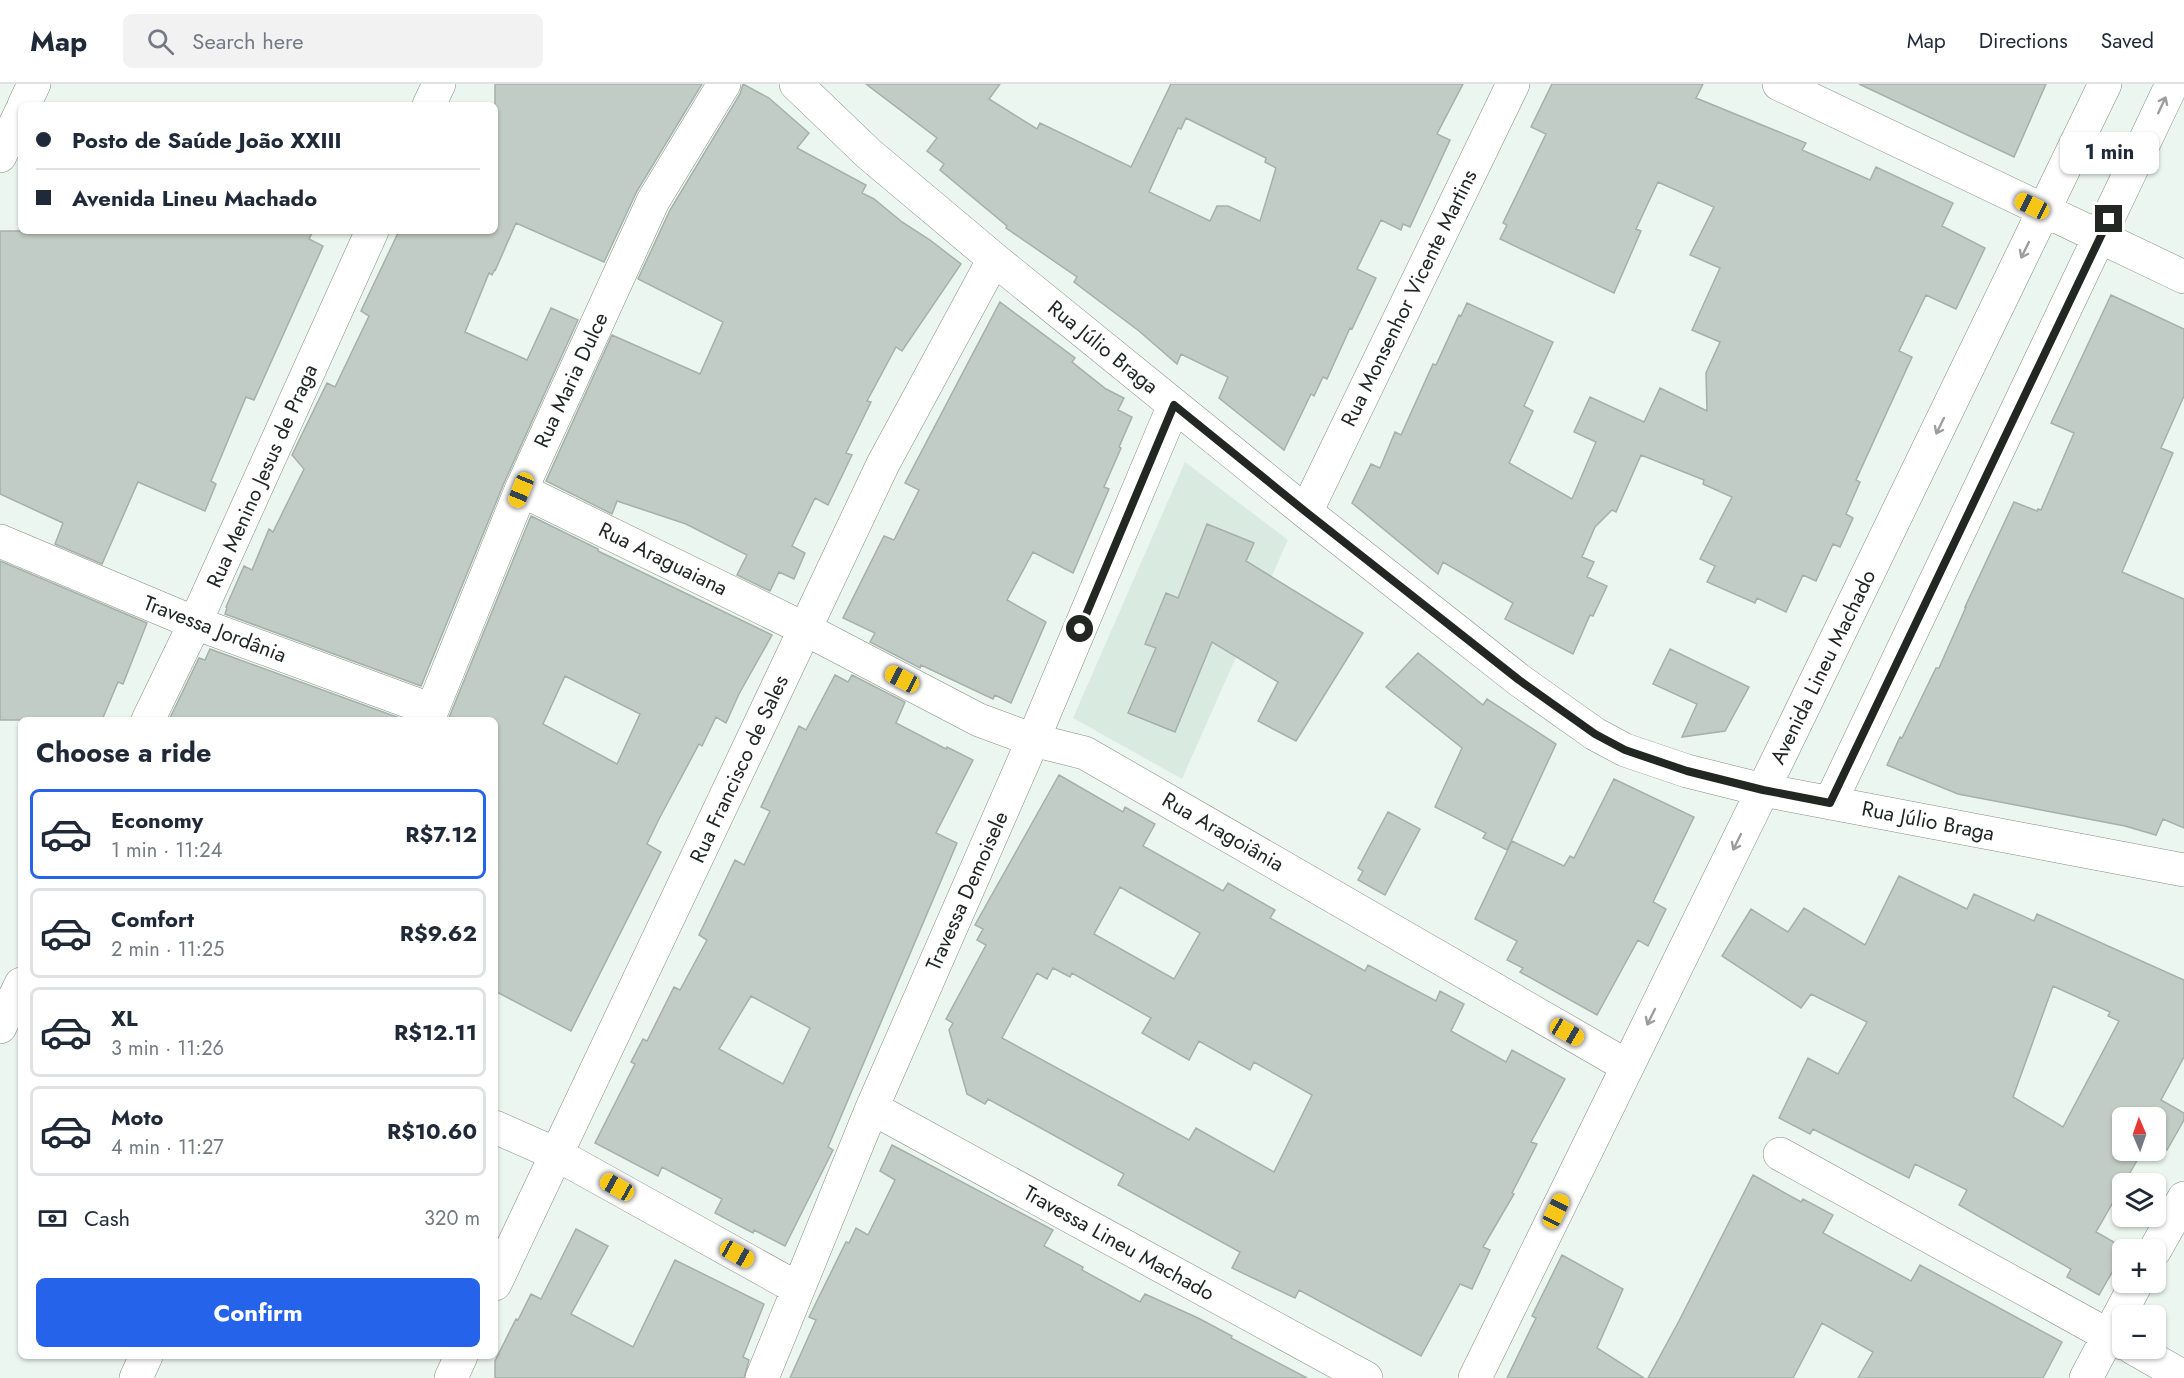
<!DOCTYPE html>
<meta charset="utf-8">
<style>
:root{--surface:#fff;--page:#f2f2f3;--text:#1f2937;--muted:#747a83;--line:#e0e1e3;--accent:#2563eb}
body{margin:0;font-family:Jost,sans-serif;background:var(--page);color:var(--text);height:100vh;display:flex;flex-direction:column;font-size:22px;white-space:nowrap}
*{box-sizing:border-box;margin:0}
p{font-size:20px;color:var(--muted)}
.icon{flex:none;width:33px;height:33px;fill:none;stroke:currentColor;stroke-width:2;stroke-linecap:round;stroke-linejoin:round}
.map{position:relative;flex:1;overflow:hidden}
.drawer{position:absolute;left:18px;top:633px;width:480px;height:642px;display:flex;flex-direction:column;background:var(--surface);border-radius:9px;box-shadow:0 2px 4px #0004}
.drawer>*{flex:none}
.banner{position:absolute;left:18px;top:18px;width:480px;height:132px;border-radius:9px;box-shadow:0 2px 4px #0004;display:grid;align-content:center;height:132px;padding:0 18px;background:var(--surface)}
.needle{width:39px;rotate:358deg}
.tools{position:absolute;left:2112px;top:1023px;display:grid;gap:12px}
.tools a{display:grid;place-items:center;width:54px;height:54px;border-radius:9px;background:var(--surface);box-shadow:0 2px 4px #0004;font-size:30px}
.end{position:absolute;width:27px;height:27px;margin:-14px;border:8px solid #232724;background:#fff;box-shadow:0 0 0 3px #fff}
.from{border-radius:50%}
.bubble{position:absolute;height:42px;border-radius:9px;background:var(--surface);box-shadow:0 2px 4px #0004;font-size:20px;font-weight:700;line-height:42px;text-align:center}
.car{position:absolute;width:18px;height:36px;margin:-18px -9px;border-radius:8px;box-shadow:0 0 4px 2px #0007;background:linear-gradient(#f5c518 24%,#345 0 40%,#f5c518 0 76%,#345 0 86%,#f5c518 0)}
.banner b{display:flex;align-items:center;gap:21px;height:57px;font-size:22px}
.banner b+b{border-top:2px solid var(--line)}
.banner i{width:15px;height:15px;background:var(--text)}
ul{padding:0;list-style:none}
li{display:flex;align-items:center;gap:18px;height:90px;margin:0 12px 9px;padding:0 6px;border:3px solid var(--line);border-radius:9px}
li div{flex:1}
li b{display:block;font-size:22px}
li em{font-style:normal;font-weight:700}
li.active{border-color:var(--accent)}
li>.icon{width:54px;height:54px;stroke-width:1.5}
h2{padding:0 18px;font-size:27px;line-height:72px}
.pay{display:flex;align-items:center;gap:15px;height:66px;padding:0 18px;font-size:22px}
.pay p{margin-inline-start:auto}
.primary-button{display:flex;gap:12px;margin-top:auto;padding:12px 18px}
.primary-button a{flex:1;height:69px;border-radius:9px;background:var(--accent);color:#fff;font-size:24px;font-weight:700;line-height:69px;text-align:center}
header{display:flex;align-items:center;gap:36px;box-sizing:border-box;height:84px;padding:0 30px;background:var(--surface);border-bottom:2px solid var(--line)}
header strong{font-size:28px}
nav{display:flex;gap:33px;margin-inline-start:auto;font-size:21px}
.search{width:420px;height:54px;background:var(--page);display:flex;align-items:center;gap:15px;box-sizing:border-box;padding:0 21px;border-radius:9px;color:var(--muted);font-size:22px}
.map>svg:first-child{display:block}
</style>
<header>
<strong>Map</strong>
<div class="search"><svg class="icon" aria-label="search" viewBox="0 0 24 24"><circle cx="10" cy="10" r="6"/><path d="M15 15l6 6"/></svg>Search here</div>
<nav><a>Map</a><a>Directions</a><a>Saved</a></nav>
</header>
<div class="map">
<svg width="2184" height="1294" viewBox="0 0 2184 1294">
<rect width="100%" height="100%" fill="#ecf6f0"/>
<path fill="#d9ebe0" d="M1185 378 1288 456 1182 695 1073 634Z"/>
<path fill="#c2ccc6" stroke="#a6b0aa" stroke-width="1.5" fill-rule="evenodd" d="M495 0H702L637 107 604 178 516 139 495 187V185L492 191 489 189 465 248 527 276 551 224 578 236 504 399 421 602 225 530 227 524 226 523 244 482 252 486 269 445 273 448 304 385 292 371 327 299 335 303 369 232 361 227 399 147H495Z
M743 0 769 14 809 49 797 64 866 101 862 109 874 115 902 138 930 156 961 180 902 267 896 263 867 317 871 318 846 369 852 371 828 421 815 414 792 462 805 469 794 495 779 488 770 507 737 491 747 471 686 440 617 417 612 430 546 397 612 251 700 290 723 238 638 195 670 126 740 10Z
M866 0H1000L989 15 1037 45 1040 39 1131 83 1171 0H1463L1437 50 1450 56 1410 143 1403 140 1401 146 1381 136 1357 185 1376 194 1352 245 1350 244 1327 295 1323 293 1314 312 1311 310 1284 366 1219 314 1228 293 1181 270 1177 280 1139 247 1074 198 1077 193 1006 144 1007 142 940 86 944 80 927 67 937 54ZM1186 34 1266 74 1265 78 1276 84 1260 137 1228 122H1217L1210 137 1149 108 1178 44 1181 45Z
M1552 0H1703L1696 14 1806 59 1802 66 1870 96 1876 83 1953 119 1942 142 1985 164 1956 225 1926 211 1899 267 1912 273 1856 396 1860 398 1846 430 1853 434 1840 463 1833 460 1816 497 1803 491 1786 528 1757 514 1755 519 1707 498 1715 482 1700 475 1732 413 1703 400 1704 396 1641 371 1616 428 1612 426 1595 443 1582 473 1594 478 1587 493 1607 502 1593 532 1590 531 1573 570 1505 535 1513 519 1443 478 1438 490 1352 419 1371 380 1380 384 1395 348 1401 351 1433 280 1436 281 1459 231 1461 232 1467 219 1553 258 1524 322 1533 327 1509 379 1572 415 1596 358 1574 348 1590 313 1644 338 1660 304 1707 327 1706 289 1720 258 1692 246 1720 184 1690 171 1714 123 1658 98 1636 145 1641 147 1614 209 1500 155 1507 141 1503 139 1546 50 1531 43Z
M1859 0H2046L2014 73Z
M0 147H313L309 155 323 162 254 316 246 313 211 397 216 400 205 427 138 398 102 480 55 460 63 439 0 410Z
M2111 211 2184 245V312L2161 364 2173 369 2122 488 2184 515V744L2163 735 2156 751 2125 742 1958 710 1887 681 1900 653 1902 654 1936 584H1939L1966 523H1965L2014 418 2037 427 2038 425 2041 426 2074 349 2051 339Z
M1000 218 1075 274 1072 278 1106 305 1124 314 1118 326 1132 333 1119 363 1121 364 1104 403 1109 405 1073 489 1033 468 1007 516 1046 538 1011 619 995 611 993 615 921 581 920 584 870 558 875 549 843 534 884 452 894 456 919 406 905 399Z
M531 432 598 465V467L772 551 739 610 726 639 716 633 702 662 699 660 659 735 647 760 661 768 571 947 495 907V636H448ZM565 592 640 630 617 680 543 640Z
M1207 440 1254 459 1246 477 1363 549 1296 657 1258 637 1278 598 1212 558 1175 648 1128 629 1156 564 1145 560 1166 509 1178 514Z
M0 477 147 539 123 600 118 598 102 636H0Z
M210 565 405 636H169L199 574 205 576Z
M1670 565 1749 603 1725 647 1682 653 1697 620 1653 600Z
M1418 569 1483 621 1487 615 1556 660 1507 766 1483 754 1486 749 1435 723 1462 664 1386 603Z
M835 591 848 598 852 591 905 618 896 639 946 665 947 663 973 676 936 749 957 759 828 1063 833 1066 785 1162 754 1146 753 1149 715 1129 722 1115 662 1083 658 1092 595 1059 635 980 631 978 643 955 647 957 674 903 680 906 707 856 699 851 735 776 744 781 770 727 761 723 799 642 806 646ZM751 912 810 944 783 1000 719 965Z
M1059 691 1123 728 1125 723 1155 740 1143 762 1223 807 1228 799 1275 826 1270 834 1365 887 1368 881 1436 917 1440 907 1464 920 1451 947 1506 978 1512 966 1565 995 1531 1058 1537 1060 1512 1109 1514 1110 1483 1163 1490 1166 1472 1205 1460 1200 1421 1272 1299 1206 1295 1214 1232 1184 1240 1168 1118 1101 1124 1090 988 1015 985 1020 967 1010 949 946 953 939 946 935 986 861 977 856 983 845 975 841ZM1120 803 1200 849 1174 895 1094 850ZM1053 884 1070 893 1072 889 1151 934 1142 949 1189 976 1199 957 1250 986 1254 978 1312 1011 1274 1088 1196 1044 1189 1056 1002 954 1037 889 1047 895Z
M1614 695 1694 733 1653 818 1666 825 1648 862 1638 856 1597 931 1520 888 1523 884 1507 876 1517 857 1475 835 1512 757 1564 782 1570 772 1574 774Z
M1388 728 1420 745 1385 811 1358 796 1363 787 1358 784Z
M1899 792 1967 825 1974 810 2034 837 2037 830 2184 896V973L2161 1016 2184 1029V1036L2167 1066 2156 1059V1034H2122V1066H2143L2096 1148 2126 1165 2122 1166V1171L2099 1211 2067 1193 2071 1185 1959 1121 1967 1106 1915 1080 1909 1094 1813 1045 1810 1050 1779 1034 1808 974 1838 990 1867 938 1811 910 1801 924 1722 872 1751 825 1788 848 1804 824 1865 861ZM2053 902 2110 928 2108 932 2119 937 2063 1043 2013 1013Z
M892 1061 1053 1146 1044 1162 1083 1183 1082 1186 1140 1218 1145 1210 1198 1234 1232 1252 1231 1254 1307 1294H790L816 1236 809 1233 846 1158 849 1159 856 1144 868 1151 895 1096 880 1087Z
M1753 1091 1801 1118 1803 1115 1833 1131 1823 1149 1911 1197 1920 1181 2062 1258 2043 1294H1858L1873 1268 1822 1239 1793 1294H1648L1679 1237Z
M576 1145 608 1162 571 1230 633 1263 675 1176 764 1220 743 1273 749 1276 744 1294H495V1277L516 1235 518 1236 531 1210 541 1215Z
M1562 1171 1623 1205 1597 1264 1644 1294H1507L1536 1234 1532 1232Z"/>
<g fill="none" stroke-linecap="round" stroke-linejoin="round">
<g stroke="#838d87" stroke-width="34">
<path id="minor" d="M796 0 869 70 994 175 1306 428 1519 596 1595 650 1625 666 1687 687 1763 706 2184 786
M1779 0 2184 193
M24 21 34 0
M429 21 439 0
M0 72 21 28
M521 406 805 545 979 636 1033 656 1085 669 1627 982
M1306 428 1513 0
M0 457 195 539 432 626
M148 636 195 539 372 147
M428 636 521 406 653 117 724 0
M1830 719 2172 0
M0 943 21 900
M872 1024 1366 1294
M495 1043 556 1070 797 1204
M1780 1070 2122 1259
M2155 1166 2184 1114
M495 1200 883 380 994 175
M2133 1264 2184 1293
M136 1294 146 1272
M451 1294 461 1272
M762 1294 872 1024 1033 656 1174 321
M1475 1294 1783 665 2105 0
M2086 1294 2137 1198"/>
</g>
<use href="#minor" stroke="#fff" stroke-width="33"/>
</g>
<defs><path id="oneway-shaft" d="M-6 0H5M1.5-3L5.5 0L1.5 3" fill="none" stroke-width="1.6" stroke-linecap="round" stroke-linejoin="round" transform="scale(1.5)"/></defs>
<g stroke="#9c9e9c">
<use href="#oneway-shaft" transform="translate(2162 21) rotate(-65)"/>
<use href="#oneway-shaft" transform="translate(2025 166) rotate(116)"/>
<use href="#oneway-shaft" transform="translate(1940 342) rotate(116)"/>
<use href="#oneway-shaft" transform="translate(1737 758) rotate(116)"/>
<use href="#oneway-shaft" transform="translate(1651 933) rotate(116)"/>
</g>
<g fill="none" stroke-linecap="round" stroke-linejoin="round">
<path stroke="#232724" stroke-width="8" d="M1080 545 1174 321 1306 428 1519 596 1595 650 1625 666 1687 687 1763 706 1830 719 2109 135"/>
</g>
<g text-anchor="middle" dominant-baseline="central" stroke-width="5" stroke-linejoin="round" paint-order="stroke">
<g font-size="21" fill="#232724" stroke="#fff">
<text transform="translate(1409 214) rotate(-64)">Rua Monsenhor Vicente Martins</text>
<text transform="translate(1103 263) rotate(39)">Rua Júlio Braga</text>
<text transform="translate(571 296) rotate(-65)">Rua Maria Dulce</text>
<text transform="translate(262 392) rotate(-66)">Rua Menino Jesus de Praga</text>
<text transform="translate(663 475) rotate(26)">Rua Araguaiana</text>
<text transform="translate(215 545) rotate(21)">Travessa Jordânia</text>
<text transform="translate(1823 583) rotate(-64)">Avenida Lineu Machado</text>
<text transform="translate(739 685) rotate(-65)">Rua Francisco de Sales</text>
<text transform="translate(1928 737) rotate(11)">Rua Júlio Braga</text>
<text transform="translate(1223 748) rotate(30)">Rua Aragoiânia</text>
<text transform="translate(967 807) rotate(-66)">Travessa Demoisele</text>
<text transform="translate(1119 1159) rotate(29)">Travessa Lineu Machado</text>
</g>
</g>
</svg>
<div class="tools">
<a><svg class="needle" viewBox="-14 -14 28 28"><path d="M0-13l5 13h-10z" fill="#e53935"/><path d="M0 13l5-13h-10z" fill="#747a83"/></svg></a>
<a><svg class="icon" aria-label="layers" viewBox="0 0 24 24"><path d="M12 4l9 5-9 5-9-5zM3 14l9 5 9-5"/></svg></a>
<a>+</a>
<a>−</a>
</div>
<i class="end from" style="left:1080px;top:545px"></i>
<i class="end" style="left:2109px;top:135px"></i>
<div class="bubble" style="left:2060px;top:48px;width:99px">1 min</div>
<i class="car" style="left:2032px;top:122px;rotate:296deg"></i>
<i class="car" style="left:521px;top:406px;rotate:202deg"></i>
<i class="car" style="left:902px;top:595px;rotate:298deg"></i>
<i class="car" style="left:1567px;top:948px;rotate:120deg"></i>
<i class="car" style="left:617px;top:1103px;rotate:299deg"></i>
<i class="car" style="left:1556px;top:1127px;rotate:26deg"></i>
<i class="car" style="left:737px;top:1170px;rotate:119deg"></i>
<div class="banner">
<b><i class="from"></i>Posto de Saúde João XXIII</b>
<b><i></i>Avenida Lineu Machado</b>
</div>
<section class="drawer">
<h2>Choose a ride</h2>
<ul>
<li class="active"><svg class="icon" aria-label="car" viewBox="0 0 24 24"><path d="M5 17H2v-5l4-1 3-4h7l3 4 3 1v5h-3M9 17h6M6 11h13"/><circle cx="7" cy="17" r="2"/><circle cx="17" cy="17" r="2"/></svg><div><b>Economy</b><p>1 min · 11:24</p></div><em>R$7.12</em></li>
<li><svg class="icon" aria-label="car" viewBox="0 0 24 24"><path d="M5 17H2v-5l4-1 3-4h7l3 4 3 1v5h-3M9 17h6M6 11h13"/><circle cx="7" cy="17" r="2"/><circle cx="17" cy="17" r="2"/></svg><div><b>Comfort</b><p>2 min · 11:25</p></div><em>R$9.62</em></li>
<li><svg class="icon" aria-label="car" viewBox="0 0 24 24"><path d="M5 17H2v-5l4-1 3-4h7l3 4 3 1v5h-3M9 17h6M6 11h13"/><circle cx="7" cy="17" r="2"/><circle cx="17" cy="17" r="2"/></svg><div><b>XL</b><p>3 min · 11:26</p></div><em>R$12.11</em></li>
<li><svg class="icon" aria-label="car" viewBox="0 0 24 24"><path d="M5 17H2v-5l4-1 3-4h7l3 4 3 1v5h-3M9 17h6M6 11h13"/><circle cx="7" cy="17" r="2"/><circle cx="17" cy="17" r="2"/></svg><div><b>Moto</b><p>4 min · 11:27</p></div><em>R$10.60</em></li>
</ul>
<div class="pay"><svg class="icon" aria-label="cash" viewBox="0 0 24 24"><path d="M3 7h18v10H3z"/><circle cx="12" cy="12" r="2"/></svg>Cash<p>320 m</p></div>
<div class="primary-button"><a>Confirm</a></div>
</section>
</div>
